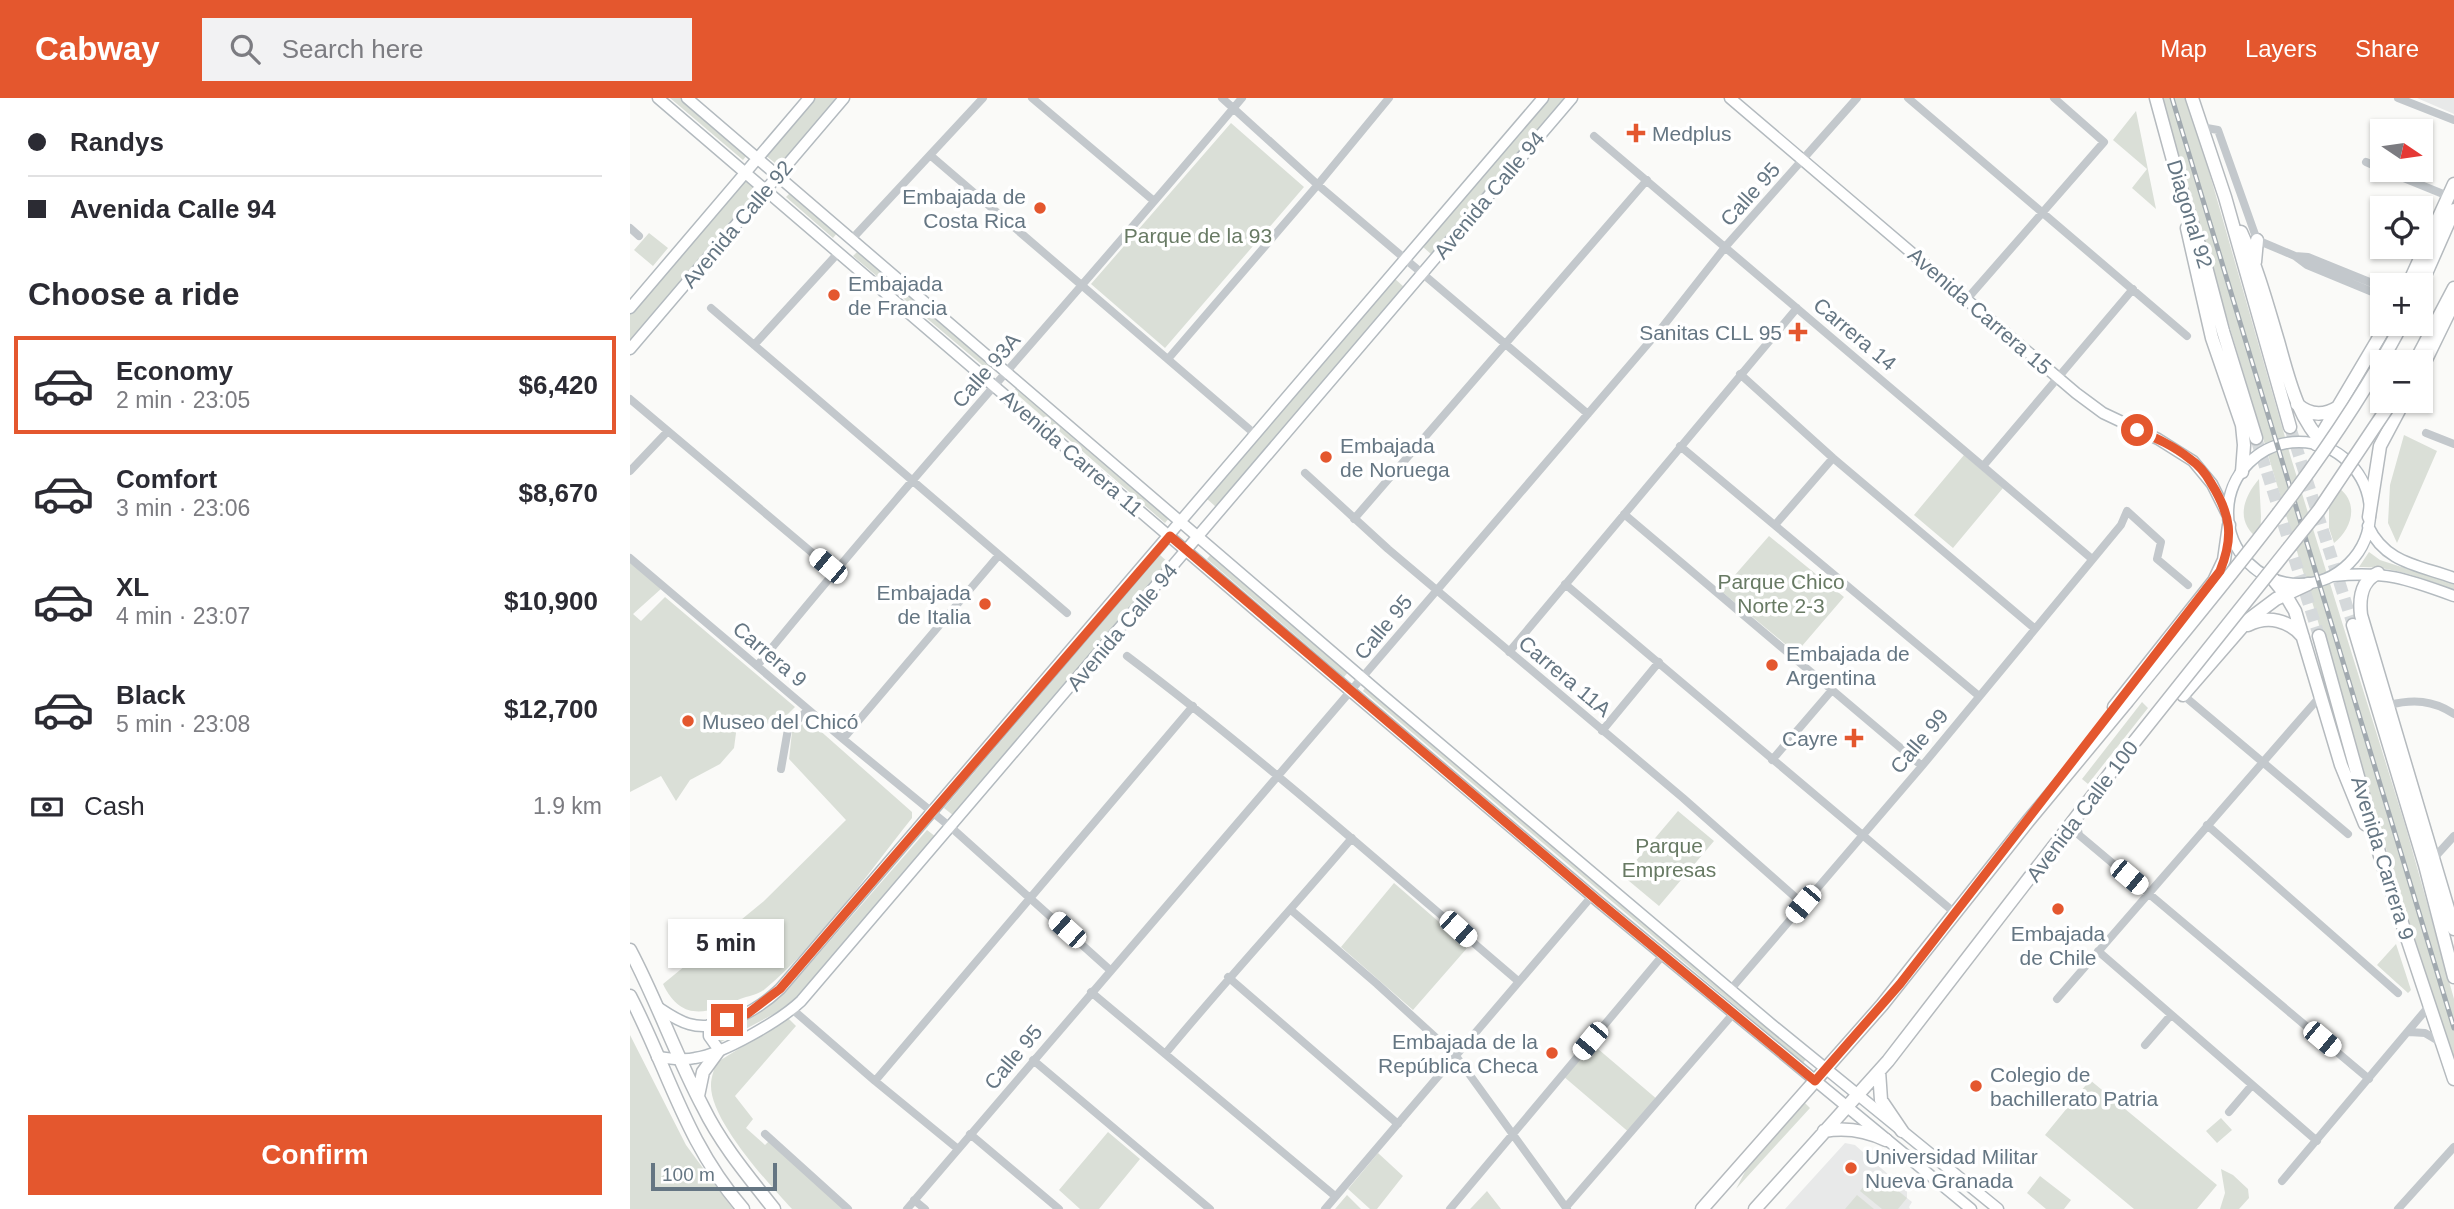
<!DOCTYPE html>
<meta charset="utf-8">
<style>
:root{--surface:#fff;--page:#f2f2f3;--text:#2b2b33;--muted:#7c7c81;--line:#e1e1e2;--accent:#e4572e}
body{margin:0;font-family:Helvetica,sans-serif;background:var(--page);color:var(--text);height:100vh;display:flex;flex-direction:column;font-size:26px;white-space:nowrap}
*{box-sizing:border-box;margin:0}
p{font-size:23px;color:var(--muted)}
.icon{flex:none;width:38px;height:38px;fill:none;stroke:currentColor;stroke-width:2;stroke-linecap:round;stroke-linejoin:round}
.map{position:relative;flex:1;overflow:hidden}
.sheet{display:flex;flex-direction:column;background:var(--surface);width:630px}
.sheet>*{flex:none}
.hud{display:grid;align-content:center;height:154px;padding:0 28px;background:var(--surface)}
.needle{width:46px;rotate:103deg}
.tools{position:absolute;left:1740px;top:21px;display:grid;gap:14px}
.tools a{display:grid;place-items:center;width:63px;height:63px;border-radius:0px;background:var(--surface);box-shadow:0 2px 5px #0004;font-size:35px}
.scale{position:absolute;left:21px;bottom:18px;width:126px;box-sizing:border-box;padding-left:7px;border:4px solid #657683;border-top:0;font-size:19px;line-height:24px;white-space:nowrap;color:#657683;-webkit-text-stroke:5px #fff;paint-order:stroke}
.end{position:absolute;width:32px;height:32px;margin:-16px;border:9px solid #e4572e;background:#fff;box-shadow:0 0 0 4px #fff}
.from{border-radius:50%}
.bubble{position:absolute;height:49px;border-radius:0px;background:var(--surface);box-shadow:0 2px 5px #0004;font-size:23px;font-weight:600;line-height:49px;text-align:center}
.car{position:absolute;width:21px;height:42px;margin:-21px -10px;border-radius:9px;box-shadow:0 0 5px 2px #0007;background:linear-gradient(#fff 24%,#345 0 40%,#fff 0 76%,#345 0 86%,#fff 0)}
.hud b{display:flex;align-items:center;gap:24px;height:66px;font-size:26px}
.hud b+b{border-top:2px solid var(--line)}
.hud i{width:18px;height:18px;background:var(--text)}
ul{padding:0;list-style:none}
li{display:flex;align-items:center;gap:21px;height:98px;margin:0 14px 10px;padding:0 14px;border:4px solid transparent;border-radius:0px}
li div{flex:1}
li b{display:block;font-size:26px}
li em{font-style:normal;font-weight:600}
li.active{border-color:var(--accent)}
li>.icon{width:63px;height:63px;stroke-width:1.5}
h2{padding:0 28px;font-size:32px;line-height:84px}
.pay{display:flex;align-items:center;gap:18px;height:77px;padding:0 28px;font-size:26px}
.pay p{margin-inline-start:auto}
.cta{display:flex;gap:14px;margin-top:auto;padding:14px 28px}
.cta a{flex:1;height:80px;border-radius:0px;background:var(--accent);color:#fff;font-size:28px;font-weight:600;line-height:80px;text-align:center}
header{display:flex;align-items:center;gap:42px;box-sizing:border-box;height:98px;padding:0 35px;background:var(--accent);color:#fff}
header strong{font-size:33px}
nav{display:flex;gap:38px;margin-inline-start:auto;font-size:24px}
.search{width:490px;height:63px;background:var(--page);display:flex;align-items:center;gap:18px;box-sizing:border-box;padding:0 24px;border-radius:0px;color:var(--muted);font-size:26px}
main{display:flex;flex:1;min-height:0}
.map>svg:first-child{display:block}
</style>
<header>
<strong>Cabway</strong>
<div class="search"><svg class="icon" aria-label="search" viewBox="0 0 24 24"><circle cx="10" cy="10" r="6"/><path d="M15 15l6 6"/></svg>Search here</div>
<nav><a>Map</a><a>Layers</a><a>Share</a></nav>
</header>
<main>
<section class="sheet">
<div class="hud">
<b><i class="from"></i>Randys</b>
<b><i></i>Avenida Calle 94</b>
</div>
<h2>Choose a ride</h2>
<ul>
<li class="active"><svg class="icon" aria-label="car" viewBox="0 0 24 24"><path d="M5 17H2v-5l4-1 3-4h7l3 4 3 1v5h-3M9 17h6M6 11h13"/><circle cx="7" cy="17" r="2"/><circle cx="17" cy="17" r="2"/></svg><div><b>Economy</b><p>2 min · 23:05</p></div><em>$6,420</em></li>
<li><svg class="icon" aria-label="car" viewBox="0 0 24 24"><path d="M5 17H2v-5l4-1 3-4h7l3 4 3 1v5h-3M9 17h6M6 11h13"/><circle cx="7" cy="17" r="2"/><circle cx="17" cy="17" r="2"/></svg><div><b>Comfort</b><p>3 min · 23:06</p></div><em>$8,670</em></li>
<li><svg class="icon" aria-label="car" viewBox="0 0 24 24"><path d="M5 17H2v-5l4-1 3-4h7l3 4 3 1v5h-3M9 17h6M6 11h13"/><circle cx="7" cy="17" r="2"/><circle cx="17" cy="17" r="2"/></svg><div><b>XL</b><p>4 min · 23:07</p></div><em>$10,900</em></li>
<li><svg class="icon" aria-label="car" viewBox="0 0 24 24"><path d="M5 17H2v-5l4-1 3-4h7l3 4 3 1v5h-3M9 17h6M6 11h13"/><circle cx="7" cy="17" r="2"/><circle cx="17" cy="17" r="2"/></svg><div><b>Black</b><p>5 min · 23:08</p></div><em>$12,700</em></li>
</ul>
<div class="pay"><svg class="icon" aria-label="cash" viewBox="0 0 24 24"><path d="M3 7h18v10H3z"/><circle cx="12" cy="12" r="2"/></svg>Cash<p>1.9 km</p></div>
<div class="cta"><a>Confirm</a></div>
</section>
<div class="map">
<svg width="1824" height="1111" viewBox="0 0 1824 1111">
<rect width="100%" height="100%" fill="#fafaf8"/>
<path fill="#e8e9e9" d="M1787 0H1824V16Z
M1215 1045 1225 1047 1277 1093V1100L1282 1104 1279 1109 1280 1111H1155Z"/>
<path fill="#dadfd7" d="M40 0H56L118 56 113 62Z
M184 0H209L150 69 135 57Z
M919 0H936L802 157 792 148Z
M1531 0H1558L1661 360 1776 730 1824 901V962L1770 797Z
M1506 13 1526 111 1502 90 1517 71 1483 42Z
M601 25 674 89 535 250 461 186Z
M114 82 128 93 0 245V215Z
M161 94 208 134 203 140 156 99Z
M19 135 38 150 23 168 4 152Z
M229 152 363 266 358 272 223 158Z
M764 180 774 189 586 409 576 400Z
M388 288 540 419 535 425 383 293Z
M1774 337 1807 353 1767 445 1758 425 1760 387Z
M1334 357 1373 390 1323 450 1284 417Z
M1629 381 1631 418 1630 442C1605 425 1612 401 1629 381Z
M1709 390C1730 406 1721 432 1704 445L1699 430V398Z
M1139 438 1214 499 1166 555 1091 493Z
M1739 454 1750 462 1824 486V492C1793 480 1762 468 1729 469Z
M582 455 719 573 714 579 577 461Z
M530 457 540 466 324 718 314 710Z
M0 464 32 490 3 516 11 523 35 499 165 609 145 629 118 617 108 620 104 650 90 666 60 682 46 703 31 678 0 694Z
M737 587 1178 959 1173 965 733 593Z
M1512 604 1518 610 1458 686 1452 681Z
M178 622 282 714V720C239 774 188 847 135 891 128 897 118 898 110 901 77 916 51 924 33 886L134 803 216 722 159 661 162 634Z
M1048 713 1084 743 1029 808 993 778Z
M297 732 306 739 170 897 155 910 91 944 84 932C115 923 133 913 157 892Z
M764 785 838 849 783 912 711 849Z
M1766 846 1781 892 1778 895 1747 867Z
M158 920 166 928 105 998 123 1021 116 1030 135 1047 141 1041 218 1111H162C138 1085 80 1022 81 987 81 980 84 972 86 965Z
M0 937 56 1047 103 1111H0Z
M961 945 1028 1002 1001 1036 933 978Z
M1460 982 1587 1087 1567 1111H1504L1415 1037Z
M1173 1003 1180 1010 1106 1091 1118 1068Z
M1591 1020 1602 1032 1587 1045 1576 1033Z
M478 1034 510 1061 469 1111H450L429 1092Z
M748 1055 773 1078 747 1111H740L718 1091Z
M1591 1071 1603 1077 1618 1091 1619 1100 1609 1111H1590L1595 1095Z
M1245 1074 1277 1100 1268 1111H1252L1230 1093Z
M1410 1078 1441 1102 1434 1111H1416L1397 1095Z
M857 1093 871 1111H840L842 1109Z
M717 1097 731 1111H705Z
M1227 1097 1244 1111H1245H1215Z"/>
<g fill="none" stroke-linecap="round" stroke-linejoin="round">
<path stroke="#d5d9db" stroke-width="12" stroke-dasharray="12 6" stroke-linecap="butt" d="M1660 329 1723 527
M1626 340 1689 538"/>
<g stroke="#b3babf" stroke-width="13">
<path id="secondary" d="M28 0 638 523 969 804 1341 1111
M57 0 751 596 1141 926 1368 1111
M1100 0 1446 295 1473 315 1528 341 1563 363 1582 386 1598 418
M0 210 179 0
M0 251 214 0
M1598 415a71 71 0 1 1 142 0a71 71 0 1 1-142 0Z
M1738 428C1755 465 1788 467 1824 480
M1703 478C1756 473 1775 480 1824 498
M29 910C38 916 48 923 59 926 89 935 129 911 150 891L913 0
M79 927V938L89 952
M27 959C39 960 53 963 65 960 93 956 151 922 171 903L942 0"/>
</g>
<g stroke="#b5babe" stroke-width="15">
<path id="primary" d="M1526 0 1550 88 1575 165 1593 233 1626 340
M1562 0 1595 99 1660 329
M1557 130 1582 240 1612 327 1614 347 1612 374
M1611 134C1627 169 1637 206 1648 243 1659 282 1667 320 1697 350
M1625 164 1627 142
M1778 187 1824 86
M1790 189 1824 112
M1785 264 1824 190
M1790 274 1822 208
M1667 306C1680 318 1694 318 1708 309
M1686 346 1757 226
M1739 419 1750 348 1774 303
M1748 475C1731 483 1729 500 1731 517L1824 831
M1643 481 1655 496 1665 513 1711 667 1735 726
M1618 527C1638 517 1659 522 1673 539
M1723 527 1795 767 1824 879
M1689 538 1752 765 1824 981
M1553 597 1618 522 1646 501 1678 486
M1484 609 1584 483 1594 462 1599 427
M0 852C27 903 46 958 73 1009 91 1046 118 1078 144 1111
M0 898C39 973 55 1044 113 1111
M1249 973 1251 1002 1272 1033
M68 998 73 974 89 952
M1194 1033C1216 1029 1235 1032 1256 1042
M1072 1111 1252 907 1399 722 1496 605
M1125 1111 1258 963 1505 643"/>
</g>
<path stroke="#c3c8cc" stroke-width="8" d="M402 0 524 103
M592 0 688 87 958 316
M1278 0 1557 238
M1768 0 1824 22
M1571 29 1588 32 1627 142 1665 158 1678 159 1752 189
M964 38 1462 461
M300 57 626 337
M1736 64 1752 71
M1754 72 1818 98
M0 130 9 138
M221 142 353 0
M1665 158 1677 167 1752 198
M1337 201 1474 44 1424 0
M81 210 437 515
M124 247 209 154
M538 261 685 90 759 0
M1110 276 1203 360 1404 530
M0 301 205 474
M1796 335 1824 346
M1050 348 1349 598
M1354 367 1503 191
M0 373 38 333
M675 375 758 451 1053 700 1173 806
M994 416 1292 668
M724 421 1017 82
M1145 427 1203 360
M0 460 213 641 324 732 480 872
M935 486 1325 815
M879 554 1167 210
M497 558C632 660 759 773 888 883
M127 568C284 375 452 191 612 0
M1553 597 1718 736
M1759 607C1783 601 1803 602 1824 616
M972 633 1029 564
M213 641 369 457
M1142 662 1202 592
M151 671 158 631 178 612
M1446 722 1449 737 1739 981
M1577 727 1768 895
M1804 760 1824 738
M661 812 747 886 826 958 937 1111
M1468 853 1687 1043
M598 879 768 1026
M1101 891 1292 668 1491 427 1497 413 1531 444 1527 461 1558 487
M461 894 705 1098
M1427 901 1687 602
M162 911 245 983 328 1051
M1779 934 1795 935 1812 945
M1515 947 1541 917
M535 956C596 882 661 812 722 740
M403 962 580 1111
M245 983 563 608
M1599 1014 1622 987
M135 1036 218 1111
M340 1036 429 1111
M1652 1083 1800 907
M284 1102 295 1111
M936 1109 1103 916
M277 1111 1034 227 1096 148 1227 0
M695 1111 962 798
M820 1111 1033 857
M1768 1111 1824 1049"/>
<use href="#secondary" stroke="#fff" stroke-width="10"/>
<use href="#primary" stroke="#fff" stroke-width="12"/>
<g stroke="#a2aab0" stroke-width="5">
<path id="rail" d="M1542 0 1824 930"/>
</g>
<use href="#rail" stroke="#fff" stroke-width="2.5" stroke-dasharray="8" stroke-linecap="butt"/>
<g stroke="#b5babe" stroke-width="15" stroke-linecap="butt">
<path id="primary-bridge" d="M1496 605C1595 483 1698 365 1772 226
M1505 643 1689 412 1762 303"/>
</g>
<use href="#primary-bridge" stroke="#fff" stroke-width="12"/>
</g>
<g fill="none" stroke-linecap="round" stroke-linejoin="round">
<path stroke="#e4572e" stroke-width="9" d="M97 922 117 916 150 891 540 438 969 804 1185 983 1270 886 1590 473C1604 439 1601 417 1581 385 1576 376 1569 367 1560 361 1544 348 1526 340 1507 332"/>
</g>
<g fill="#e4572e" stroke="#fff" stroke-width="2.5">
<path d="M1002.5 24.5h7v7h7v7h-7v7h-7v-7h-7v-7h7z"/>
<circle cx="410" cy="110" r="7"/>
<circle cx="204" cy="197" r="7"/>
<path d="M1164.5 223.5h7v7h7v7h-7v7h-7v-7h-7v-7h7z"/>
<circle cx="696" cy="359" r="7"/>
<circle cx="355" cy="506" r="7"/>
<circle cx="1142" cy="567" r="7"/>
<circle cx="58" cy="623" r="7"/>
<path d="M1220.5 629.5h7v7h7v7h-7v7h-7v-7h-7v-7h7z"/>
<circle cx="1428" cy="811" r="7"/>
<circle cx="922" cy="955" r="7"/>
<circle cx="1346" cy="988" r="7"/>
<circle cx="1221" cy="1070" r="7"/>
</g>
<g text-anchor="middle" dominant-baseline="central" stroke-width="7" stroke-linejoin="round" paint-order="stroke">
<g font-size="21" fill="#657683" stroke="#fff" text-anchor="start">
<text x="1022" y="35">Medplus</text>
<text x="396" y="98" text-anchor="end">Embajada de<tspan x="396" dy="24">Costa Rica</tspan></text>
<text x="218" y="185">Embajada<tspan x="218" dy="24">de Francia</tspan></text>
<text x="1152" y="234" text-anchor="end">Sanitas CLL 95</text>
<text x="710" y="347">Embajada<tspan x="710" dy="24">de Noruega</tspan></text>
<text x="341" y="494" text-anchor="end">Embajada<tspan x="341" dy="24">de Italia</tspan></text>
<text x="1156" y="555">Embajada de<tspan x="1156" dy="24">Argentina</tspan></text>
<text x="72" y="623">Museo del Chicó</text>
<text x="1208" y="640" text-anchor="end">Cayre</text>
<text x="1428" y="835" text-anchor="middle">Embajada<tspan x="1428" dy="24">de Chile</tspan></text>
<text x="908" y="943" text-anchor="end">Embajada de la<tspan x="908" dy="24">República Checa</tspan></text>
<text x="1360" y="976">Colegio de<tspan x="1360" dy="24">bachillerato Patria</tspan></text>
<text x="1235" y="1058">Universidad Militar<tspan x="1235" dy="24">Nueva Granada</tspan></text>
</g>
<g font-size="21" fill="#657683" stroke="#fff">
<text transform="translate(1120 96) rotate(-48)">Calle 95</text>
<text transform="translate(859 97) rotate(-50)">Avenida Calle 94</text>
<text transform="translate(1560 116) rotate(73)">Diagonal 92</text>
<text transform="translate(107 126) rotate(-50)">Avenida Calle 92</text>
<text transform="translate(1350 213) rotate(41)">Avenida Carrera 15</text>
<text transform="translate(1225 236) rotate(40)">Carrera 14</text>
<text transform="translate(356 272) rotate(-49)">Calle 93A</text>
<text transform="translate(442 355) rotate(41)">Avenida Carrera 11</text>
<text transform="translate(492 529) rotate(-50)">Avenida Calle 94</text>
<text transform="translate(753 529) rotate(-50)">Calle 95</text>
<text transform="translate(140 556) rotate(40)">Carrera 9</text>
<text transform="translate(935 578) rotate(40)">Carrera 11A</text>
<text transform="translate(1289 643) rotate(-50)">Calle 99</text>
<text transform="translate(1452 713) rotate(-53)">Avenida Calle 100</text>
<text transform="translate(1753 760) rotate(73)">Avenida Carrera 9</text>
<text transform="translate(383 959) rotate(-50)">Calle 95</text>
</g>
<g font-size="21" fill="#687a64" stroke="#fff">
<text x="568" y="137">Parque de la 93</text>
<text x="1151" y="483">Parque Chico<tspan x="1151" dy="24">Norte 2-3</tspan></text>
<text x="1039" y="747">Parque<tspan x="1039" dy="24">Empresas</tspan></text>
</g>
</g>
</svg>
<div class="tools">
<a><svg class="needle" viewBox="-14 -14 28 28"><path d="M0-13l5 13h-10z" fill="#e53935"/><path d="M0 13l5-13h-10z" fill="#7c7c81"/></svg></a>
<a><svg class="icon" aria-label="locate" viewBox="0 0 24 24"><circle cx="12" cy="12" r="6"/><path d="M12 2v4M12 18v4M2 12h4M18 12h4"/></svg></a>
<a>+</a>
<a>−</a>
</div>
<div class="scale">100 m</div>
<i class="end from" style="left:1507px;top:332px"></i>
<i class="end" style="left:97px;top:922px"></i>
<div class="bubble" style="left:38px;top:821px;width:116px">5 min</div>
<i class="car" style="left:198px;top:468px;rotate:310deg"></i>
<i class="car" style="left:1499px;top:779px;rotate:130deg"></i>
<i class="car" style="left:1173px;top:806px;rotate:220deg"></i>
<i class="car" style="left:828px;top:831px;rotate:132deg"></i>
<i class="car" style="left:437px;top:832px;rotate:312deg"></i>
<i class="car" style="left:1692px;top:941px;rotate:130deg"></i>
<i class="car" style="left:960px;top:943px;rotate:220deg"></i>
</div>
</main>
